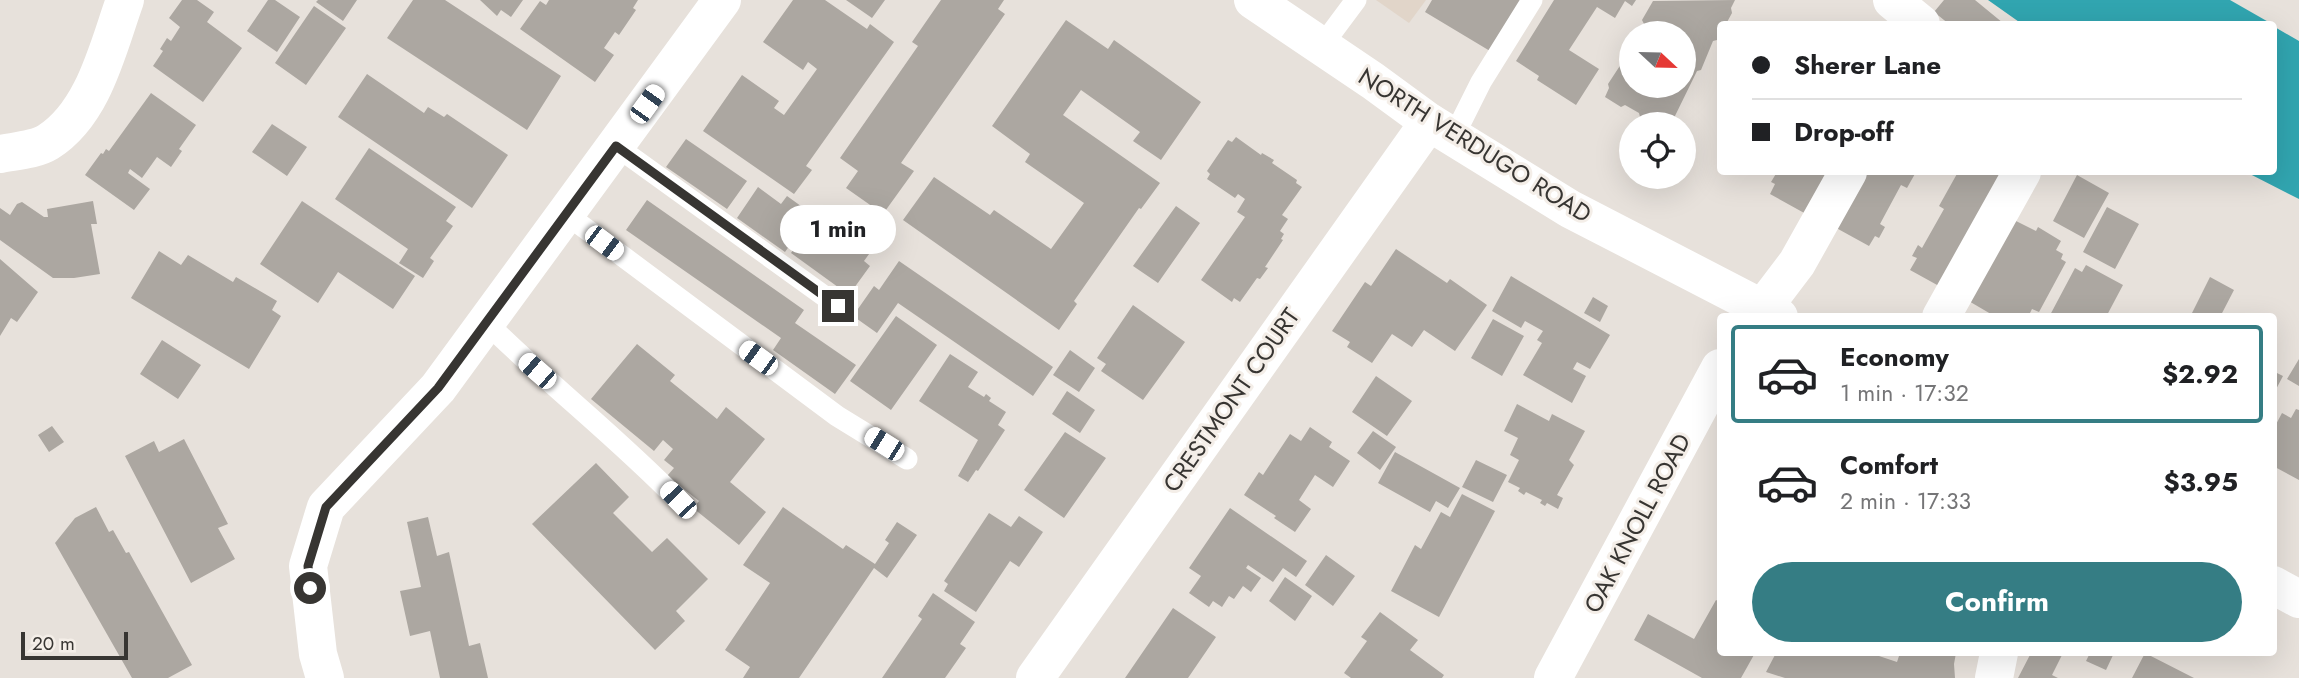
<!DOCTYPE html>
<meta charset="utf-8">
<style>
:root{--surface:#fff;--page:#f6f6f6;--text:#202124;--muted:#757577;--line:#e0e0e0;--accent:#357d84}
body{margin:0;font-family:Jost,sans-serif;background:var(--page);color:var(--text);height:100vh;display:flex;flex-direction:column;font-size:26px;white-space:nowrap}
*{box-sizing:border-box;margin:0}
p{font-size:23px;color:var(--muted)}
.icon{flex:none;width:38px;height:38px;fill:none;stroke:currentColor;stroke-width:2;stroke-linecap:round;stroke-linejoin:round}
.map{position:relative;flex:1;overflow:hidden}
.side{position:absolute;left:1717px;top:313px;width:560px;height:343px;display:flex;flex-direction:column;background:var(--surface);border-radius:7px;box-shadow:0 7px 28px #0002}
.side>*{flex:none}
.top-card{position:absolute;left:1717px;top:21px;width:560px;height:154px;border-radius:7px;box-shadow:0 7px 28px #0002;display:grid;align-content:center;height:154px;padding:0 35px;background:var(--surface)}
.needle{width:46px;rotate:112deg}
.fabs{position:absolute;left:1619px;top:21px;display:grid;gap:14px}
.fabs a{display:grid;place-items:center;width:77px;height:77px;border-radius:50%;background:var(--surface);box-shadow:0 7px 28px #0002;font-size:35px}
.scale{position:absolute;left:21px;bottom:18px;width:107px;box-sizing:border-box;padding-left:7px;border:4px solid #373532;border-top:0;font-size:19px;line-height:24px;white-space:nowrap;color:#373532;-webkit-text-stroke:5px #f4eee8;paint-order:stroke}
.end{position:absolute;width:32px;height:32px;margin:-16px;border:9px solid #373532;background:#fff;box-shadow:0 0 0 4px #fff}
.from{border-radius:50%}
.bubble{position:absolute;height:49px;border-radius:24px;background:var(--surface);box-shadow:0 7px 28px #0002;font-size:23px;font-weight:700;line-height:49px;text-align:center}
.car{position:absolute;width:21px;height:42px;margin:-21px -10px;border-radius:9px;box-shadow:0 0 5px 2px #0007;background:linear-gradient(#fff 24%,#345 0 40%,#fff 0 76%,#345 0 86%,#fff 0)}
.top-card b{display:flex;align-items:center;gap:24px;height:66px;font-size:26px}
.top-card b+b{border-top:2px solid var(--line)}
.top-card i{width:18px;height:18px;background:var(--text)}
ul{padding:12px 0 0;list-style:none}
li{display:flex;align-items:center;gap:21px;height:98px;margin:0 14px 10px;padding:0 21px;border:4px solid transparent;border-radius:7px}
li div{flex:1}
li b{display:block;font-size:26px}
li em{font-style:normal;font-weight:700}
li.selected{border-color:var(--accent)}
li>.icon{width:63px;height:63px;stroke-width:1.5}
.action{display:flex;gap:14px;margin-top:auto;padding:14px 35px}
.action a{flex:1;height:80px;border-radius:42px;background:var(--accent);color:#fff;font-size:28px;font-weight:700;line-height:80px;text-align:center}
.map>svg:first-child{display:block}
</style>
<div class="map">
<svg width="2299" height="678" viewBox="0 0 2299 678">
<rect width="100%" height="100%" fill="#e7e1db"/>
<path fill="#e1d5c9" d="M1376 0H1426L1409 23Z"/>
<path fill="#31a5b0" d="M1988 0H2230L2272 24H2022Z
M2273 26 2299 41V199L2246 172H2273Z"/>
<path fill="#aca7a1" d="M182 0H197L214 12 207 22 242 48 203 102 153 66 163 51 160 49 167 38 171 41 180 27 169 18Z
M268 0H275L300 17 277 52 247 31Z
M318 0H357L343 21 316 2Z
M413 0H445L561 76 527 130 387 38Z
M480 0H523L511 17 501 10 497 16Z
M549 0H638L633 8 636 10 619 35 615 32 604 48 614 55 595 82 520 29 540 1 546 5Z
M793 0H825L867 29 870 24 894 42 806 166 812 170 794 194 703 131 742 75 779 101 774 108 784 115 817 69 808 62 803 70 763 42Z
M846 0H885L872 18Z
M941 0H1004L998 9 1005 14 901 163 914 171 883 214 846 188 858 171 840 158 918 46 912 42Z
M1432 0H1521L1490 51 1425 12Z
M1554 0H1636L1632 6 1625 1 1615 18 1597 7 1569 50 1599 69 1576 105 1537 80 1539 76 1516 61Z
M1735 0 1731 8 1732 13 1726 24H1720V34L1717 40 1713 41 1701 70 1697 71 1673 120 1668 124H1654L1640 117 1639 113 1625 105 1621 107 1605 97 1609 88 1608 84 1627 55 1625 51 1631 40V86H1684V33H1634L1637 28 1644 24 1642 20 1653 1Z
M1944 0H1975L2003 23 1949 24 1934 12Z
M314 6 346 28 306 85 275 63Z
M1066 20 1108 49 1114 40 1201 102 1161 160 1133 141 1140 132 1081 90 1063 115 1160 183 1141 209 1139 208 1074 301 1077 304 1059 330 903 220 934 177 990 215 994 210 1051 249 1084 203 1025 162 1030 154 992 126Z
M367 74 424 113 428 107 444 117 447 114 508 155 472 208 338 117Z
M151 93 196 125 179 149 182 151 171 167 157 157 142 178 130 169 128 173 150 189 134 210 85 175 101 153 103 154 106 149 109 151Z
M272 124 307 147 287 176 252 152Z
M1236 137 1261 155 1262 153 1274 160 1272 163 1297 180 1296 183 1302 187 1282 215 1288 219 1280 231 1284 234 1281 239 1283 240 1265 267 1268 268 1260 279 1257 278 1240 302 1234 298 1232 302 1201 280 1245 217 1237 212 1245 199 1238 194 1235 198 1207 179 1210 174 1207 171 1228 140 1232 142Z
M686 139 747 181 727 209 666 167Z
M369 148 456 207 446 221 453 226 430 258 434 261 423 278 399 263 408 249 335 199Z
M1777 172H1830L1806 214 1770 194 1775 184 1771 182Z
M1858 172H1916L1907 188 1901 185 1880 224 1885 227 1879 238 1875 236 1869 246 1829 224Z
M1958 172H2013L1948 291 1910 270 1917 258 1912 256 1918 245 1922 248 1944 209 1939 206Z
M2077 175 2109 193 2084 238 2053 221Z
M758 187 781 204 787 196 812 214 785 252 737 218Z
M647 200 804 310 795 323 856 365 835 394 773 350 781 338 626 230Z
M93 201 97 224H91L100 274 74 278H53L0 240V208L10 215 17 204 22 202 44 217H48L47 209Z
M302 201 415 276 393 309 338 272 318 303 260 264Z
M1176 206 1200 223 1158 283 1133 266Z
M2107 207 2139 224 2115 269 2083 252Z
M866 218 885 232 864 261 870 266 849 295 791 253 811 224 844 248Z
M2012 219 2036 231 2038 227 2061 241 2056 250 2063 254 2061 259 2066 262 2039 312 2032 309 2028 317H1996L1967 300Z
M1396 249 1447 283 1450 279 1487 305 1455 351 1424 330 1412 347 1392 334 1372 363 1347 347 1350 342 1332 331 1365 282 1371 286Z
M159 251 181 265 188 255 233 282 236 277 277 301 272 310 281 316 249 369 131 298Z
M0 259 38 292 17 322 11 318 0 336Z
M899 261 1053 367 1033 396 898 303 877 333 853 316 874 286 879 290Z
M2086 265 2123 285 2106 317H2049L2075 268 2082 272Z
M1511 276 1610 335 1590 369 1577 362 1573 369 1586 376 1572 403 1523 375 1542 343 1537 340 1543 331 1525 321 1521 328 1492 311Z
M2210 277 2234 290 2220 317H2190Z
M1593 297 1608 306 1600 322 1584 313Z
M1133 305 1185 342 1143 400 1101 371 1106 364 1097 358Z
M896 316 937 345 891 410 850 381Z
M1493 319 1524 336 1502 376 1471 358Z
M162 340 201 365 178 399 140 374Z
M637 344 675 375 670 381 717 419 726 407 765 439 730 482 766 512 739 545 693 508 699 501 667 476 674 468 664 460 673 449 663 440 654 451 591 399Z
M1070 350 1095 368 1079 392 1053 375Z
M950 354 978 372 968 387 984 397 986 394 991 398 989 401 1006 412 998 425 1005 430 978 471 976 470 968 482 958 476 978 440 919 401Z
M2299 359V386L2287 379Z
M2273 371 2283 376 2273 395Z
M1376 376 1412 401 1387 436 1352 412Z
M1067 391 1095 410 1080 433 1052 414Z
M1517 404 1549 421 1552 414 1585 431 1569 460 1574 465 1557 495 1563 498 1558 509 1547 503 1545 506 1540 503 1542 500 1526 492 1524 495 1518 491 1520 488 1508 482 1519 460 1510 455 1518 438 1504 431Z
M2296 409 2299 410V480L2273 466V430L2282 413 2291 418Z
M52 426 64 442 49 452 38 435Z
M1310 427 1332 442 1329 447 1350 461 1333 487 1315 475 1299 500 1311 509 1295 532 1274 518 1276 516 1244 495 1259 472 1263 475 1290 434 1301 441Z
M1373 431 1396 447 1380 470 1357 453Z
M1065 432 1106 458 1064 518 1024 490Z
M184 439 228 524 218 528 235 559 191 583 125 456 154 441 159 452Z
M1395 452 1460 488 1448 508 1436 501 1430 512 1378 483Z
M1476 460 1507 475 1493 502 1462 487Z
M596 463 629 497 613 513 652 552 667 538 708 579 676 611 685 621 655 650 532 524Z
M1462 494 1495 511 1439 617 1391 591 1415 545 1421 549 1441 512 1450 517Z
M96 507 109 532 113 530 126 553 129 552 192 665 168 678H132L55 543 75 518Z
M783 507 843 549 846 545 875 564 889 543 885 540 897 522 917 535 887 578 874 568 799 678H743L750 667 725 650 770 583 743 565Z
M1230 508 1307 561 1296 577 1283 568 1273 582 1248 565 1246 568 1261 578 1251 592 1243 586 1234 599 1229 596 1222 607 1213 601 1209 607 1189 593 1201 576 1189 568Z
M989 513 1011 527 1019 516 1043 532 1019 567 1010 561 976 612 944 591 948 584 944 581Z
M428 517 437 556 449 552 469 646 480 643 488 678H440L430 631 410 636 400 591 421 587 407 522Z
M1326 555 1355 576 1333 606 1305 585Z
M1285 577 1312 596 1295 621 1269 601Z
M933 593 975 622 960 644 966 648 945 678H882L922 619 918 616Z
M1716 600 1720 602V653H1755L1741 678H1702L1634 640 1648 614 1694 639Z
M1173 608 1216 637 1188 678H1125Z
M1380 612 1418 640 1410 650 1444 675 1442 678H1351L1344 673 1367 641 1361 637Z
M1776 653H1870L1897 662 1900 653H1956L1954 664 1955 678H1785L1766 672Z
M2031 653H2063L2052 675 2058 678H2018Z
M2090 653H2114L2106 670 2086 661Z
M2145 653 2194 678H2132Z"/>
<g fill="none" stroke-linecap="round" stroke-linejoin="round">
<path stroke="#fff" stroke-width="21" d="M1321 47 1356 0
M1453 138 1481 82 1532 0
M616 146 838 306
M566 214 837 416 907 459
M487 323C548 384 617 437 678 500"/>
<path stroke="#fff" stroke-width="38" d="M1892 0 1921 24
M0 154C15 151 35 150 48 142 94 113 108 47 125 0
M1756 317 1797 263 1848 172
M1941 317 2022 172
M325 678 318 654 308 566 326 507 438 388 722 0
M1035 678 1429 122
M1553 678 1720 368
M1994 678 1999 653"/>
<path stroke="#fff" stroke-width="38" d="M1253 0 1373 81 1429 122 1570 209 1779 317
M2273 585 2299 599"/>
</g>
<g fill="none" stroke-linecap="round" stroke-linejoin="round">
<path stroke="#373532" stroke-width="9" d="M310 588 308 566 326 507 438 388 616 146 838 306"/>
</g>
<g text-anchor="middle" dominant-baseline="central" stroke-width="6" stroke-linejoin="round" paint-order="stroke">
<g font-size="24" fill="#373532" stroke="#f4eee8">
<text transform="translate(1475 145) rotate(32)">NORTH VERDUGO ROAD</text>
<text transform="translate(1231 400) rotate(-55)">CRESTMONT COURT</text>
<text transform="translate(1637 523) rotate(-62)">OAK KNOLL ROAD</text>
</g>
</g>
</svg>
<div class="fabs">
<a><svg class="needle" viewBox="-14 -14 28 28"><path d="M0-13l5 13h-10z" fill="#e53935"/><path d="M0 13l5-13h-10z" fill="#757577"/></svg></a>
<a><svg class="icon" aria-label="locate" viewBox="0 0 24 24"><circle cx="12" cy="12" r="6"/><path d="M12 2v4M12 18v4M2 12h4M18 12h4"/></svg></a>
</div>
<div class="scale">20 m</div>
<i class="end from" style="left:310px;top:588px"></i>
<i class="end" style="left:838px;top:306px"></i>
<div class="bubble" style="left:780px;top:205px;width:116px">1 min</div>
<i class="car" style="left:647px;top:104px;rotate:36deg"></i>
<i class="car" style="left:604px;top:243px;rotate:127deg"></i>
<i class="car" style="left:758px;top:358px;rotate:306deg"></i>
<i class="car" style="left:537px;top:371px;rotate:311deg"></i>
<i class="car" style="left:884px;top:444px;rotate:302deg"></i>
<i class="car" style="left:678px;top:500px;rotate:316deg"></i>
<div class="top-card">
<b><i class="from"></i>Sherer Lane</b>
<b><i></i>Drop-off</b>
</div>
<section class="side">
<ul>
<li class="selected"><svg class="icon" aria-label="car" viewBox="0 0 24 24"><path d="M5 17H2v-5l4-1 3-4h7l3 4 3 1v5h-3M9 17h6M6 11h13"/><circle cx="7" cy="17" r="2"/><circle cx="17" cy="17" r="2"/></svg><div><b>Economy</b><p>1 min · 17:32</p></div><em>$2.92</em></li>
<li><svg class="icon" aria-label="car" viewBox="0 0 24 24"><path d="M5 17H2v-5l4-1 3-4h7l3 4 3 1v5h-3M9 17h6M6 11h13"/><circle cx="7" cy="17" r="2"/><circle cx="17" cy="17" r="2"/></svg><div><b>Comfort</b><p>2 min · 17:33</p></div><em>$3.95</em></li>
</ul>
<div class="action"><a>Confirm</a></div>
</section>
</div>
